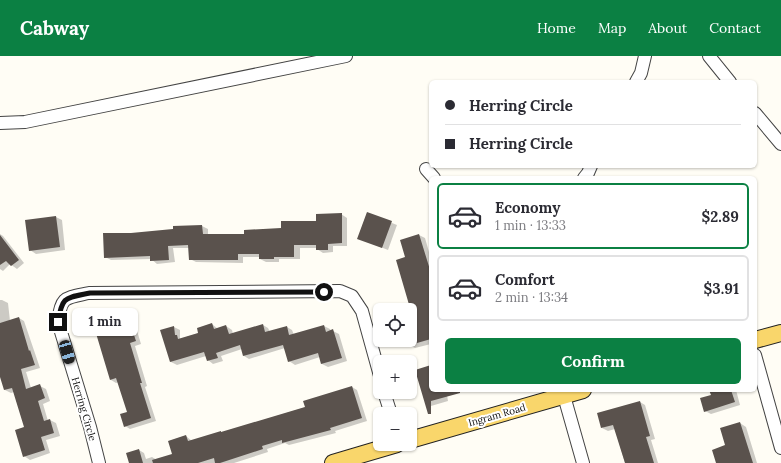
<!DOCTYPE html>
<meta charset="utf-8">
<style>
:root{--surface:#fff;--page:#f7f7f7;--text:#2b2b33;--muted:#7c7c81;--line:#e1e1e2;--accent:#0b8043}
body{margin:0;font-family:Lora,serif;background:var(--page);color:var(--text);height:100vh;display:flex;flex-direction:column;font-size:15px;white-space:nowrap}
*{box-sizing:border-box;margin:0}
p{font-size:13px;color:var(--muted)}
.icon{flex:none;width:22px;height:22px;fill:none;stroke:currentColor;stroke-width:2;stroke-linecap:round;stroke-linejoin:round}
.map{position:relative;flex:1;overflow:hidden}
.side{position:absolute;left:429px;top:120px;width:328px;height:216px;display:flex;flex-direction:column;background:var(--surface);border-radius:6px;box-shadow:0 1px 3px #0004}
.side>*{flex:none}
.hud{position:absolute;left:429px;top:24px;width:328px;height:88px;border-radius:6px;box-shadow:0 1px 3px #0004;display:grid;align-content:center;height:88px;padding:0 16px;background:var(--surface)}
.tools{position:absolute;left:373px;top:247px;display:grid;gap:8px}
.tools a{display:grid;place-items:center;width:44px;height:44px;border-radius:6px;background:var(--surface);box-shadow:0 1px 3px #0004;font-size:20px}
.end{position:absolute;width:18px;height:18px;margin:-9px;border:5px solid #111;background:#fff;box-shadow:0 0 0 2px #fff}
.from{border-radius:50%}
.bubble{position:absolute;height:28px;border-radius:6px;background:var(--surface);box-shadow:0 1px 3px #0004;font-size:13px;font-weight:800;line-height:28px;text-align:center}
.car{position:absolute;width:12px;height:24px;margin:-12px -6px;border-radius:5px;box-shadow:0 0 3px 1px #0007;background:linear-gradient(#222 24%,#8ab4d8 0 40%,#222 0 76%,#8ab4d8 0 86%,#222 0)}
.hud b{display:flex;align-items:center;gap:14px;height:38px;font-size:15px}
.hud b+b{border-top:1px solid var(--line)}
.hud i{width:10px;height:10px;background:var(--text)}
ul{padding:7px 0 0;list-style:none}
li{display:flex;align-items:center;gap:12px;height:66px;margin:0 8px 6px;padding:0 8px;border:2px solid var(--line);border-radius:6px}
li div{flex:1}
li b{display:block;font-size:15px}
li em{font-style:normal;font-weight:800}
li.on{border-color:var(--accent)}
li>.icon{width:36px;height:36px;stroke-width:1.5}
.action{display:flex;gap:8px;margin-top:auto;padding:8px 16px}
.action a{flex:1;height:46px;border-radius:6px;background:var(--accent);color:#fff;font-size:16px;font-weight:800;line-height:46px;text-align:center}
header{display:flex;align-items:center;gap:24px;box-sizing:border-box;height:56px;padding:0 20px;background:var(--accent);color:#fff}
header strong{font-size:19px}
nav{display:flex;gap:22px;margin-inline-start:auto;font-size:14px}
.map>svg:first-child{display:block}
</style>
<header>
<strong>Cabway</strong>
<nav><a>Home</a><a>Map</a><a>About</a><a>Contact</a></nav>
</header>
<div class="map">
<svg width="781" height="407" viewBox="0 0 781 407">
<rect width="100%" height="100%" fill="#fffdf5"/>
<path fill="#0003" d="M367 157 397 169 388 194 358 182Z
M341 158 347 162V190H333V196L323 197 317 193V192H300V203H279V206H266L260 203V201H243V207L196 206 190 203 189 192H173L175 206 157 208 151 203 111 204 105 201 131 178 174 174V171L202 170 208 173V179H245L317 166Z
M56 161 62 164 65 194 36 198 30 194Z
M0 178 3 180 24 207 17 213 10 208 3 215 0 213Z
M419 179 425 182 431 203V288L415 292 409 289 408 284H410V259L413 258 407 202Z
M0 244H2L8 247 10 265 19 262 24 265 40 312 26 316 31 332 40 330 46 333 50 345 43 348 48 365 50 364 56 367 60 380 46 384 50 397 30 404 24 400 25 372 14 336 11 337 5 334 0 317Z
M129 265 135 268 141 288 135 290 147 330 145 331 156 365 130 373 125 370 128 356 119 326 116 327 111 324Z
M212 268 218 273 226 270 232 274 233 278 263 269 268 272 270 276 287 271 292 274 294 279 324 270 330 273 331 275H333L339 278 347 305 328 311 322 308 320 301 295 309 289 305 285 292 249 303 244 300 242 293 221 300 223 305 213 308 208 304 206 300 177 309 171 306 162 275 174 271 180 274V283L199 277Z
M431 310V334H462L447 339 448 345 431 350 426 346Z
M352 331 357 334 367 365 335 375 336 377 289 389 285 387 267 393 268 396 234 407H130L139 394 144 397 146 403 152 401 157 404 173 399 186 380 192 385 222 377 306 351Z
M710 334H736L740 349 711 358 705 355 712 339Z
M640 346 645 349 655 383 651 384 658 407H625L615 373 608 375 602 372Z
M740 367 746 371 757 407H719L727 390Z"/>
<path fill="#5a524d" d="M367 156 392 165 382 192 357 183Z
M342 157V187L328 188V194H316V189H294V201H274V203H259V198H238V204H189L188 189 168 190 169 204 150 205V200L104 202 103 177H131L173 173V170L202 169 203 178H244V174L281 172V165H316V158Z
M56 160 60 191 29 195 25 164Z
M419 178 431 217V283L410 289V252L396 204 405 201 400 184Z
M0 179 19 204 11 210 6 205 0 209Z
M19 261 29 295 30 294 35 309 21 313 26 333 40 328 45 342 38 345 44 365 50 363 54 377 41 381 45 394 23 401 15 374 24 371 12 332 4 334 0 321V267Z
M129 264 136 285 130 287 142 327H140L151 362 124 371 120 358 127 356 116 322 110 324 95 274Z
M212 267 214 273 226 269 229 278 263 268 265 276 287 270 289 279 324 269 326 276 333 273 342 302 321 308 318 297 288 306 283 289 243 300 240 289 216 297 218 302 207 305 204 296 170 306 160 274 174 270 175 279H177L178 283 198 277 197 272Z
M431 309V334H460V337L431 345V358H428L415 314Z
M352 330 362 362 330 372 331 374 282 387V384L262 390 263 393 220 407H215L214 402 198 407H153L152 404 172 398 168 385 186 379 188 385 221 375V376L305 351 303 345Z
M709 334H731L735 346 704 356 700 342 711 339Z
M640 345 650 380 646 381 654 407H625L613 369 601 372 597 357Z
M740 366 753 407H716L712 394 725 389 720 372Z
M139 393 143 407H129L126 397Z"/>
<g fill="none" stroke-linecap="round" stroke-linejoin="round">
<g stroke="#444" stroke-width="14">
<path id="minor" d="M709 0 730 26
M636 26 641 17 645 0
M755 57 781 88
M0 67 25 66 346 0
M426 113 434 122
M584 122 588 117 591 110
M755 299 781 392
M384 336 391 358
M564 340 583 407
M99 407 90 371 58 266C61 240 65 242 89 237L340 235 352 240 362 255 380 320"/>
</g>
<g stroke="#222" stroke-width="18">
<path id="major" d="M755 284 781 277
M410 384 583 334
M333 407 397 388"/>
</g>
<use href="#minor" stroke="#fff" stroke-width="12"/>
<use href="#major" stroke="#f9d66b" stroke-width="16"/>
</g>
<g fill="none" stroke-linecap="round" stroke-linejoin="round">
<path stroke="#111" stroke-width="5" d="M58 266C62 240 65 242 90 237L324 236"/>
</g>
<g text-anchor="middle" dominant-baseline="central" stroke-width="4" stroke-linejoin="round" paint-order="stroke">
<g font-size="10" fill="#111" stroke="#fff">
<text transform="translate(84 353) rotate(74)">Herring Circle</text>
<text transform="translate(497 359) rotate(-16)">Ingram Road</text>
</g>
</g>
</svg>
<div class="tools">
<a><svg class="icon" aria-label="locate" viewBox="0 0 24 24"><circle cx="12" cy="12" r="6"/><path d="M12 2v4M12 18v4M2 12h4M18 12h4"/></svg></a>
<a>+</a>
<a>−</a>
</div>
<i class="end from" style="left:324px;top:236px"></i>
<i class="end" style="left:58px;top:266px"></i>
<div class="bubble" style="left:72px;top:252px;width:66px">1 min</div>
<i class="car" style="left:67px;top:296px;rotate:164deg"></i>
<div class="hud">
<b><i class="from"></i>Herring Circle</b>
<b><i></i>Herring Circle</b>
</div>
<section class="side">
<ul>
<li class="on"><svg class="icon" aria-label="car" viewBox="0 0 24 24"><path d="M5 17H2v-5l4-1 3-4h7l3 4 3 1v5h-3M9 17h6M6 11h13"/><circle cx="7" cy="17" r="2"/><circle cx="17" cy="17" r="2"/></svg><div><b>Economy</b><p>1 min · 13:33</p></div><em>$2.89</em></li>
<li><svg class="icon" aria-label="car" viewBox="0 0 24 24"><path d="M5 17H2v-5l4-1 3-4h7l3 4 3 1v5h-3M9 17h6M6 11h13"/><circle cx="7" cy="17" r="2"/><circle cx="17" cy="17" r="2"/></svg><div><b>Comfort</b><p>2 min · 13:34</p></div><em>$3.91</em></li>
</ul>
<div class="action"><a>Confirm</a></div>
</section>
</div>
